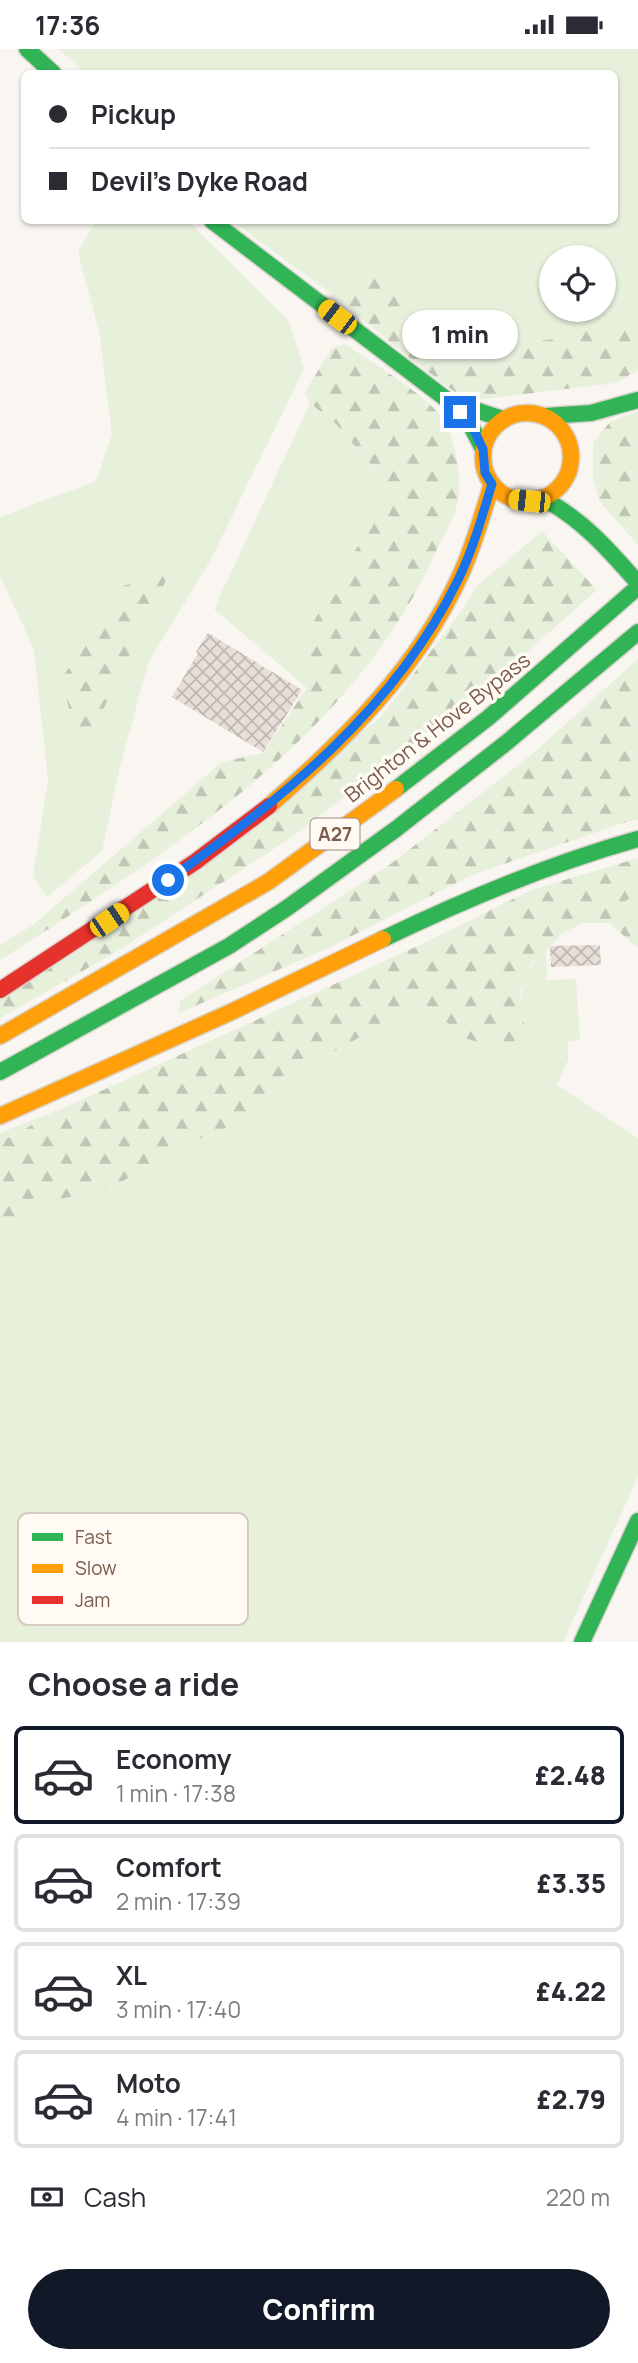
<!DOCTYPE html>
<meta charset="utf-8">
<style>
:root{--surface:#fff;--page:#f2f2f3;--text:#2b2b33;--muted:#7c7c81;--line:#e1e1e2;--accent:#111827}
body{margin:0;font-family:Manrope,sans-serif;background:var(--page);color:var(--text);height:100vh;display:flex;flex-direction:column;font-size:26px;white-space:nowrap}
*{box-sizing:border-box;margin:0}
p{font-size:23px;color:var(--muted)}
.icon{flex:none;width:38px;height:38px;fill:none;stroke:currentColor;stroke-width:2;stroke-linecap:round;stroke-linejoin:round}
.map{position:relative;height:1593px;overflow:hidden}
.drawer{display:flex;flex-direction:column;background:var(--surface);flex:1}
.drawer>*{flex:none}
.top-card{position:absolute;left:21px;top:21px;width:597px;height:154px;border-radius:10px;box-shadow:0 2px 5px #0004;display:grid;align-content:center;height:154px;padding:0 28px;background:var(--surface)}
.buttons{position:absolute;left:539px;top:196px;display:grid;gap:14px}
.buttons a{display:grid;place-items:center;width:77px;height:77px;border-radius:50%;background:var(--surface);box-shadow:0 2px 5px #0004;font-size:35px}
.end{position:absolute;width:32px;height:32px;margin:-16px;border:9px solid #1a73e8;background:#fff;box-shadow:0 0 0 4px #fff}
.from{border-radius:50%}
.bubble{position:absolute;height:49px;border-radius:24px;background:var(--surface);box-shadow:0 2px 5px #0004;font-size:23px;font-weight:800;line-height:49px;text-align:center}
.car{position:absolute;width:21px;height:42px;margin:-21px -10px;border-radius:9px;box-shadow:0 0 5px 2px #0007;background:linear-gradient(#f5c518 24%,#345 0 40%,#f5c518 0 76%,#345 0 86%,#f5c518 0)}
.top-card b{display:flex;align-items:center;gap:24px;height:66px;font-size:26px}
.top-card b+b{border-top:2px solid var(--line)}
.top-card i{width:18px;height:18px;background:var(--text)}
ul{padding:0;list-style:none}
li{display:flex;align-items:center;gap:21px;height:98px;margin:0 14px 10px;padding:0 14px;border:4px solid var(--line);border-radius:10px}
li div{flex:1}
li b{display:block;font-size:26px}
li em{font-style:normal;font-weight:800}
li.on{border-color:var(--accent)}
li>.icon{width:63px;height:63px;stroke-width:1.5}
h2{padding:0 28px;font-size:32px;line-height:84px}
.pay{display:flex;align-items:center;gap:18px;height:77px;padding:0 28px;font-size:26px}
.pay p{margin-inline-start:auto}
.primary-button{display:flex;gap:14px;margin-top:auto;padding:14px 28px}
.primary-button a{flex:1;height:80px;border-radius:42px;background:var(--accent);color:#fff;font-size:28px;font-weight:800;line-height:80px;text-align:center}
.status{display:flex;justify-content:space-between;align-items:center;height:49px;padding:0 35px;background:var(--surface);direction:ltr}
.status svg{height:19px;fill:currentColor}
.map>svg:first-child{display:block}
</style>
<div class="status"><b>17:36</b><svg viewBox="0 0 49 12"><path d="M0 12V9h3v3zM5 12V6h3v6zM10 12V3h3v9zM15 12V0h3v12zM26 1h20v11H26zM47 4h2v5h-2z"/></svg></div>
<div class="map">
<svg width="638" height="1593" viewBox="0 0 638 1593">
<defs>
<pattern id="forest-firs" width="22" height="20" patternUnits="userSpaceOnUse" patternTransform="scale(1.75)"><rect width="22" height="20" fill="#e7f0db"/><path d="M5 1l3.5 6h-7zM16 11l3.5 6h-7z" fill="#c0c6b4"/></pattern>
<pattern id="building-cross-hatch" width="8" height="8" patternUnits="userSpaceOnUse" patternTransform="scale(1.75)"><rect width="8" height="8" fill="#e6ded7"/><path d="M0 0l8 8M0 8l8-8" fill="none" stroke="#bfb7b1"/></pattern>
</defs>
<rect width="100%" height="100%" fill="#f9f5f0"/>
<path fill="#e7f0db" fill-rule="evenodd" d="M58 0H638V260L615 275 555 290 522 294 486 291 472 288 409 244 364 221 344 254 232 172H614V24H86ZM551 208H604V261H551Z
M96 172H188L289 272 304 320 210 512 148 614 120 718 102 802 47 848 33 827 48 731 34 600 0 527V468L96 432 112 386 100 287 78 203Z
M310 354 336 375 376 423 383 454 311 577 307 639 214 560Z
M638 845V882L625 872V851Z
M546 901 547 931 576 930 580 991 568 992V1011L557 1036 638 1089V1428L563 1593H0V1179L60 1150 103 1141 197 1091 260 1064 303 1020 374 980 405 953 431 958 462 988 525 981C520 942 517 930 546 901Z
M66 1058 0 1093V1084Z"/>
<path fill="url(#forest-firs)" d="M364 221 409 244 472 288 486 291 522 294 555 290 614 275 638 260V321L615 334 467 352 403 304 344 254Z
M345 295C369 312 432 349 445 373 457 398 462 428 457 456 453 473 440 492 433 509 350 691 162 807 0 911V896L33 876 222 713 263 704 307 639 311 577 383 454 376 422 336 375 310 354 305 343 332 299Z
M638 362V496L600 453 593 430V394L610 373Z
M542 482 597 541 484 641 289 790 116 903 0 969V950L379 670 461 563 477 537Z
M169 525 80 708 62 629 123 537Z
M638 610V771L623 774 472 826 326 900 179 964 180 952 388 817 530 707Z
M638 809V845L625 852V871L638 882V899L609 874H583L564 883 530 917 520 943 525 981 505 1002 462 988 431 958 405 953 374 980 303 1020 260 1064 197 1091 108 1140 60 1150 0 1179V1093L66 1058 424 894 531 841Z"/>
<path fill="url(#building-cross-hatch)" d="M208 584 302 641 263 703 172 648 198 604 196 603Z
M600 896 601 916 551 918 550 897Z"/>
<g fill="none" stroke-linecap="round" stroke-linejoin="round">
<g stroke="#d9d2cb" stroke-width="19">
<path id="fast" d="M27 0 53 24
M212 172 450 353 469 373 483 400
M454 354 503 370
M546 367 591 364 638 351
M542 449C581 469 609 501 638 534
M396 740 488 669 638 538
M383 890C466 850 549 815 638 790
M0 1023 229 897 287 859 396 780 506 694 638 583
M582 1593 638 1472"/>
</g>
<g stroke="#d9d2cb" stroke-width="19">
<path id="slow" d="M483 408a44 44 0 1 1 88 0a44 44 0 1 1-88 0Z
M269 757C345 691 418 619 460 527 474 497 482 466 492 435
M0 987 268 833 396 740
M0 1067 229 964 383 890"/>
</g>
<g stroke="#d9d2cb" stroke-width="19">
<path id="jam" d="M0 941 195 813 269 757"/>
</g>
<use href="#fast" stroke="#30b455" stroke-width="16"/>
<use href="#slow" stroke="#ff9f0a" stroke-width="16"/>
<use href="#jam" stroke="#e5322d" stroke-width="16"/>
</g>
<g fill="none" stroke-linecap="round" stroke-linejoin="round">
<path stroke="#1a73e8" stroke-width="9" d="M168 831C283 750 395 660 458 531 473 501 482 467 492 435L485 424 483 400 470 373 460 363"/>
</g>
<g text-anchor="middle" dominant-baseline="central" stroke-width="7" stroke-linejoin="round" paint-order="stroke">
<rect fill="#fffaf3" stroke="#a28b7f" stroke-width="2" x="310.5" y="769.5" width="49" height="31" rx="5"/>
<g font-size="19" font-weight="bold" fill="#7a5c4d">
<text x="335" y="785">A27</text>
</g>
<g font-size="21" fill="#7a5c4d" stroke="#fffaf3">
<text transform="translate(437 678) rotate(-38)">Brighton &amp; Hove Bypass</text>
</g>
</g>
<rect x="18" y="1464" width="230" height="112" rx="10" fill="#fffaf3" stroke="#d7cbc1" stroke-width="2"/>
<rect x="32" y="1484" width="31" height="8" fill="#30b455"/>
<rect x="32" y="1515" width="31" height="9" fill="#ff9f0a"/>
<rect x="32" y="1547" width="31" height="8" fill="#e5322d"/>
<g font-size="19" fill="#7a5c4d">
<text x="75" y="1495">Fast</text>
<text x="75" y="1526">Slow</text>
<text x="75" y="1558">Jam</text>
</g>
</svg>
<div class="buttons">
<a><svg class="icon" aria-label="locate" viewBox="0 0 24 24"><circle cx="12" cy="12" r="6"/><path d="M12 2v4M12 18v4M2 12h4M18 12h4"/></svg></a>
</div>
<i class="end from" style="left:168px;top:831px"></i>
<i class="end" style="left:460px;top:363px"></i>
<div class="bubble" style="left:402px;top:261px;width:116px">1 min</div>
<i class="car" style="left:337px;top:268px;rotate:307deg"></i>
<i class="car" style="left:529px;top:452px;rotate:276deg"></i>
<i class="car" style="left:109px;top:871px;rotate:56deg"></i>
<div class="top-card">
<b><i class="from"></i>Pickup</b>
<b><i></i>Devil's Dyke Road</b>
</div>
</div>
<section class="drawer">
<h2>Choose a ride</h2>
<ul>
<li class="on"><svg class="icon" aria-label="car" viewBox="0 0 24 24"><path d="M5 17H2v-5l4-1 3-4h7l3 4 3 1v5h-3M9 17h6M6 11h13"/><circle cx="7" cy="17" r="2"/><circle cx="17" cy="17" r="2"/></svg><div><b>Economy</b><p>1 min · 17:38</p></div><em>£2.48</em></li>
<li><svg class="icon" aria-label="car" viewBox="0 0 24 24"><path d="M5 17H2v-5l4-1 3-4h7l3 4 3 1v5h-3M9 17h6M6 11h13"/><circle cx="7" cy="17" r="2"/><circle cx="17" cy="17" r="2"/></svg><div><b>Comfort</b><p>2 min · 17:39</p></div><em>£3.35</em></li>
<li><svg class="icon" aria-label="car" viewBox="0 0 24 24"><path d="M5 17H2v-5l4-1 3-4h7l3 4 3 1v5h-3M9 17h6M6 11h13"/><circle cx="7" cy="17" r="2"/><circle cx="17" cy="17" r="2"/></svg><div><b>XL</b><p>3 min · 17:40</p></div><em>£4.22</em></li>
<li><svg class="icon" aria-label="car" viewBox="0 0 24 24"><path d="M5 17H2v-5l4-1 3-4h7l3 4 3 1v5h-3M9 17h6M6 11h13"/><circle cx="7" cy="17" r="2"/><circle cx="17" cy="17" r="2"/></svg><div><b>Moto</b><p>4 min · 17:41</p></div><em>£2.79</em></li>
</ul>
<div class="pay"><svg class="icon" aria-label="cash" viewBox="0 0 24 24"><path d="M3 7h18v10H3z"/><circle cx="12" cy="12" r="2"/></svg>Cash<p>220 m</p></div>
<div class="primary-button"><a>Confirm</a></div>
</section>
